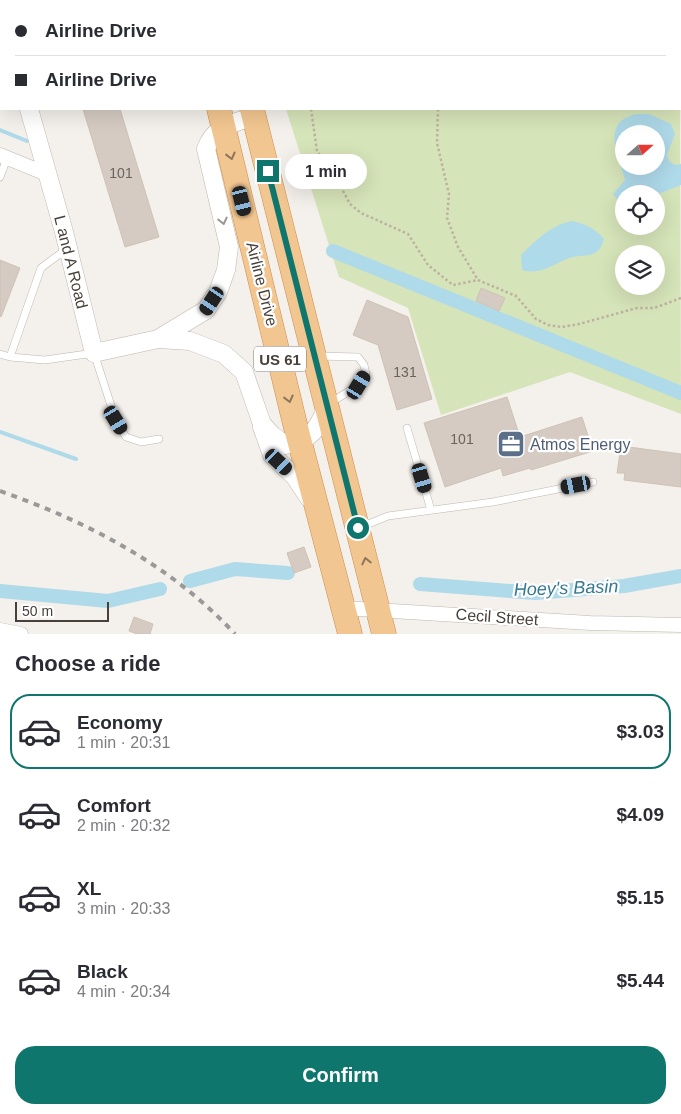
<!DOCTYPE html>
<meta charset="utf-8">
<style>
:root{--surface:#fff;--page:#f2f2f3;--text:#2b2b33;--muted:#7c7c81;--line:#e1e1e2;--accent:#0f766e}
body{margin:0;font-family:Helvetica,sans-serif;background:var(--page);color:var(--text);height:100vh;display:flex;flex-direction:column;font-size:19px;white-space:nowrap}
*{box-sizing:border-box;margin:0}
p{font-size:16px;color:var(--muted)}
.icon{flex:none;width:28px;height:28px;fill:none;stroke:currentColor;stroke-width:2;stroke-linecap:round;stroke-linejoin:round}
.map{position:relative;height:634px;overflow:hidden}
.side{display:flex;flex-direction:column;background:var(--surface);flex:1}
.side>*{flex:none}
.top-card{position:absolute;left:0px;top:0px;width:681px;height:110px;box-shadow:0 5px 20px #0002;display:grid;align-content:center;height:110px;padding:0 15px;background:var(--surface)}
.needle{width:32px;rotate:69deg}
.buttons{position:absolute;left:615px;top:125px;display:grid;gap:10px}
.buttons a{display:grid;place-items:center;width:50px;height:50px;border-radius:50%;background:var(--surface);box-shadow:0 5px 20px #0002;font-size:25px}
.scale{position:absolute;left:15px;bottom:12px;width:94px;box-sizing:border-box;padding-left:5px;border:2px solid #48403a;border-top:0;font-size:14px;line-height:18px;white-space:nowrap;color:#48403a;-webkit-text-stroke:4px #fff;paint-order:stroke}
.end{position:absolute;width:22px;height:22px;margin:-11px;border:6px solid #0f766e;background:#fff;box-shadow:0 0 0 2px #fff}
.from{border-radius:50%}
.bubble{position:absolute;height:35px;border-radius:18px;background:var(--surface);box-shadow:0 5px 20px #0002;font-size:16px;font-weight:700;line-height:35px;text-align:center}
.car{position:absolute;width:15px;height:30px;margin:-15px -8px;border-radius:6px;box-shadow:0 0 4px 1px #0007;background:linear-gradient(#222 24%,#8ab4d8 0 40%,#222 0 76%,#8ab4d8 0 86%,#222 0)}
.top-card b{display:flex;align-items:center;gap:18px;height:48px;font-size:19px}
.top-card b+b{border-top:1px solid var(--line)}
.top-card i{width:12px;height:12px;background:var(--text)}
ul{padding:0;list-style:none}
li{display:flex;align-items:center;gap:15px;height:75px;margin:0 10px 8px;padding:0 5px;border:2px solid transparent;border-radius:20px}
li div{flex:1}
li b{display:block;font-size:19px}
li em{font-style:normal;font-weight:700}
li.selected{border-color:var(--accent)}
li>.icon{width:45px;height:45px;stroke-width:1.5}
h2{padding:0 15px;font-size:22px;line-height:60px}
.primary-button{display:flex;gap:10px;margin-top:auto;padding:10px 15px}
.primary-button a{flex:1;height:58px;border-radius:20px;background:var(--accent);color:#fff;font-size:20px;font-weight:700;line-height:58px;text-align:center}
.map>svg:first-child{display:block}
</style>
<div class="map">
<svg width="681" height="634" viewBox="0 0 681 634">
<rect width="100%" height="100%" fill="#f4f0eb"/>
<path fill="#e7e1da" d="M541 0H681V106L680 1Z"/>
<path fill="#d6e4b9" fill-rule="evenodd" d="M252 0H541V1H253Z
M680 106 681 414 570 372 441 415 408 308 339 277 286 109H680ZM624 134H656V166H624ZM624 194H656V226H624ZM624 254H656V286H624Z"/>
<path fill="#afdaea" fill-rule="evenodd" d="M635 114H649L671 124 675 134 667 155 669 161 675 165 681 164V185L656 195 624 194V205L620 204 613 194 625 180C621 164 606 136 621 121 624 118 631 116 635 114ZM624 134H656V166H624Z
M572 221C585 224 595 228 604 239 602 244 601 249 596 252 589 257 581 255 573 257 554 262 543 276 522 270L521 255C536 240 551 225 572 221Z"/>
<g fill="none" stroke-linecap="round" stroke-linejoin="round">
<path stroke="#afdaea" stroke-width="4" d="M0 130 27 141
M0 432 76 459"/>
<path stroke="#afdaea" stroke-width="14" d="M333 251 681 393
M190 581 235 569 288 573
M420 584 535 593 624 586 681 576
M0 591 108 601 160 589"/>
</g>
<path fill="#d5cbc2" stroke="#cfc2b6" d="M83 109H120L159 237 125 247Z
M0 260 20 268 1 317 0 316Z
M481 288 505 298 499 311 476 301Z
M367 300 408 317 432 399 397 410 378 345 353 335Z
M507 397 520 437 582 417 593 451 531 470 530 468 503 476 501 468 445 487 424 423Z
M629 447 681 454V487L624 480 625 473H617L620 453 628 454Z
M304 547 311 567 294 573 287 553Z
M134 617 153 624 150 634H137L129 631Z"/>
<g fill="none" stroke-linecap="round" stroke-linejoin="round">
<g stroke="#bfb7af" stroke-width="8">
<path id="service" d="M0 177 7 158
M68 248 41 268 10 357 45 360 94 353 116 421 126 437 141 442 159 439
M0 354 10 357
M317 356 358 357 364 365 366 374 359 385 330 403
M407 428 431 510
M361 527 388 516 493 502 593 482"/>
</g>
<g stroke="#bfb7af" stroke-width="15">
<path id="minor" d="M675 0 679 1
M0 155 49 175
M343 608 590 623 681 625
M0 630 21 634"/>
</g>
<g stroke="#bfb7af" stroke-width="19">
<path id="tertiary" d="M0 11 1 15
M29 109 64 232 94 353 158 339 190 341 224 354 244 372 262 424 272 435 285 445C311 442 319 427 328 404
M158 339 206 310 218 292 226 270 229 247 206 149C214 126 232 124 254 116
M262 427 272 455 295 477 309 498"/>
</g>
<g stroke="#cf8c4b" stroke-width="25">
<path id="trunk" d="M191 0 192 1
M224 0V1
M219 109 295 424 350 634
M252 109 384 634"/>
</g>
<path stroke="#bfb1a1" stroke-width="2.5" stroke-dasharray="2.5 2.5" stroke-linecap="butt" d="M274 0 275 1
M436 0V1
M311 109 317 151 335 176 350 204 361 213 408 234 428 265 453 285 478 280
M438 109 437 143 449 194 447 218 458 247 478 280 516 296 536 319 548 325 562 327 579 324 637 308H654L681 298"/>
<use href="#service" stroke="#fff" stroke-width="7"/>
<use href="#minor" stroke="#fff" stroke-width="14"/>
<use href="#tertiary" stroke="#fff" stroke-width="18"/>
<use href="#trunk" stroke="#f2c690" stroke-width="24"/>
<path stroke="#999" stroke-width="4" stroke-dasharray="6 6" stroke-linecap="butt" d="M0 491C88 522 171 565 235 634"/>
</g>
<defs><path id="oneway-chevron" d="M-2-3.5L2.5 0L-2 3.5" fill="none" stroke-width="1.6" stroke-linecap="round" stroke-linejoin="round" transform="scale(1.25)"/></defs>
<g stroke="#8c765c">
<use href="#oneway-chevron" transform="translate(231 156) rotate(76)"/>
<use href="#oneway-chevron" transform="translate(289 399) rotate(76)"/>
<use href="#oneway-chevron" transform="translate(366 561) rotate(-103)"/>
</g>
<use stroke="#9a9693" href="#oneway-chevron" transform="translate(223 221) rotate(77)"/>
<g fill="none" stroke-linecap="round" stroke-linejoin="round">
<path stroke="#0f766e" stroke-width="6" d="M268 171 358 528"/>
</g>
<defs>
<g id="office-square" transform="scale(1.4375)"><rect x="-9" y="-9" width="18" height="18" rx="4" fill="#5c6f8a" stroke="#fff"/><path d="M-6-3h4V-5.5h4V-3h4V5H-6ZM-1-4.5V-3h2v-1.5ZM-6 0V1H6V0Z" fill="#fff"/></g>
</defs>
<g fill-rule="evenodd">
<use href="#office-square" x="511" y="444"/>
</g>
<g text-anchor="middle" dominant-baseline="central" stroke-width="4.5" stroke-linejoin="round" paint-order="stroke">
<g font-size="14" fill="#6b635c">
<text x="121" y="173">101</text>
<text x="405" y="372">131</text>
<text x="462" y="439">101</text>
</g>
<rect fill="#fff" stroke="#7f7975" stroke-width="1" x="254" y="346.5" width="52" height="25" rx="4"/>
<g font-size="15" font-weight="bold" fill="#48403a">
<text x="280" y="359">US 61</text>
</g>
<g font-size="16" fill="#48403a" stroke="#fff">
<text transform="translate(71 262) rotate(76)">L and A Road</text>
<text transform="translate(262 284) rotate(76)">Airline Drive</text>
<text transform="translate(497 617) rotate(4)">Cecil Street</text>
</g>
<g font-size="16" fill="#4e5e75" stroke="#fff" text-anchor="start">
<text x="530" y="444">Atmos Energy</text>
</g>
<g font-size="18" font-style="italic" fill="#367993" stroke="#fff">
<text transform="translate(566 588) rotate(-2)">Hoey's Basin</text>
</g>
</g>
</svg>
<div class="buttons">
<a><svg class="needle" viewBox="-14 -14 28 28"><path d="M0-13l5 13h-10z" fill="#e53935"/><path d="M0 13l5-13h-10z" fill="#7c7c81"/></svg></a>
<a><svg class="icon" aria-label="locate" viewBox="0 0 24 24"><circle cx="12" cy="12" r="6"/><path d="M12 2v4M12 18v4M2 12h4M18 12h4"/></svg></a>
<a><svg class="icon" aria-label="layers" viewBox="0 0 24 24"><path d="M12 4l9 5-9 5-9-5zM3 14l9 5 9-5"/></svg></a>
</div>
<div class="scale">50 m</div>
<i class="end from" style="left:358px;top:528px"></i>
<i class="end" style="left:268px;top:171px"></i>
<div class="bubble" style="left:285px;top:154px;width:82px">1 min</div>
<i class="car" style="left:242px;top:201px;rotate:166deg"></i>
<i class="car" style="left:212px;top:301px;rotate:213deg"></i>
<i class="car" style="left:359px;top:385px;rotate:31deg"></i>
<i class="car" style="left:116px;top:420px;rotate:149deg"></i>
<i class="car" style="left:279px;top:462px;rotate:133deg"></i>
<i class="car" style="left:422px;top:478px;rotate:163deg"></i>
<i class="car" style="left:576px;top:485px;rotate:259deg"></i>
<div class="top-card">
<b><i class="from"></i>Airline Drive</b>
<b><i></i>Airline Drive</b>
</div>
</div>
<section class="side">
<h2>Choose a ride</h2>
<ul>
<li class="selected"><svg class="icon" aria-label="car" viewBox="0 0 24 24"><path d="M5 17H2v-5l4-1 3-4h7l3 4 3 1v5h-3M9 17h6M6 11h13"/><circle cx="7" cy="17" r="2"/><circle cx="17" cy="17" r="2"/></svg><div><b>Economy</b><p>1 min · 20:31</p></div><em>$3.03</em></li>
<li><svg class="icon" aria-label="car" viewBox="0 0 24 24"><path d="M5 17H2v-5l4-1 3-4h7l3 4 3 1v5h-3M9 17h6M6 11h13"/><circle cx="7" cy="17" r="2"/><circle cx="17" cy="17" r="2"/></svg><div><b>Comfort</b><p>2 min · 20:32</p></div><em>$4.09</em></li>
<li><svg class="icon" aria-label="car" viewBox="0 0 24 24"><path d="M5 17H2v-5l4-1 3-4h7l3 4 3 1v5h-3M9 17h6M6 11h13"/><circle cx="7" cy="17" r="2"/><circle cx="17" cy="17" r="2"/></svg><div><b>XL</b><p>3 min · 20:33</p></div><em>$5.15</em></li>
<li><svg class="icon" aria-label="car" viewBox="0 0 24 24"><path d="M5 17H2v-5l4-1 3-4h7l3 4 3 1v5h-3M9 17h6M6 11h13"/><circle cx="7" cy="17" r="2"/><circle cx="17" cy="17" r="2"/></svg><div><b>Black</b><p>4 min · 20:34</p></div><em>$5.44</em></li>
</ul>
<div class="primary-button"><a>Confirm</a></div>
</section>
